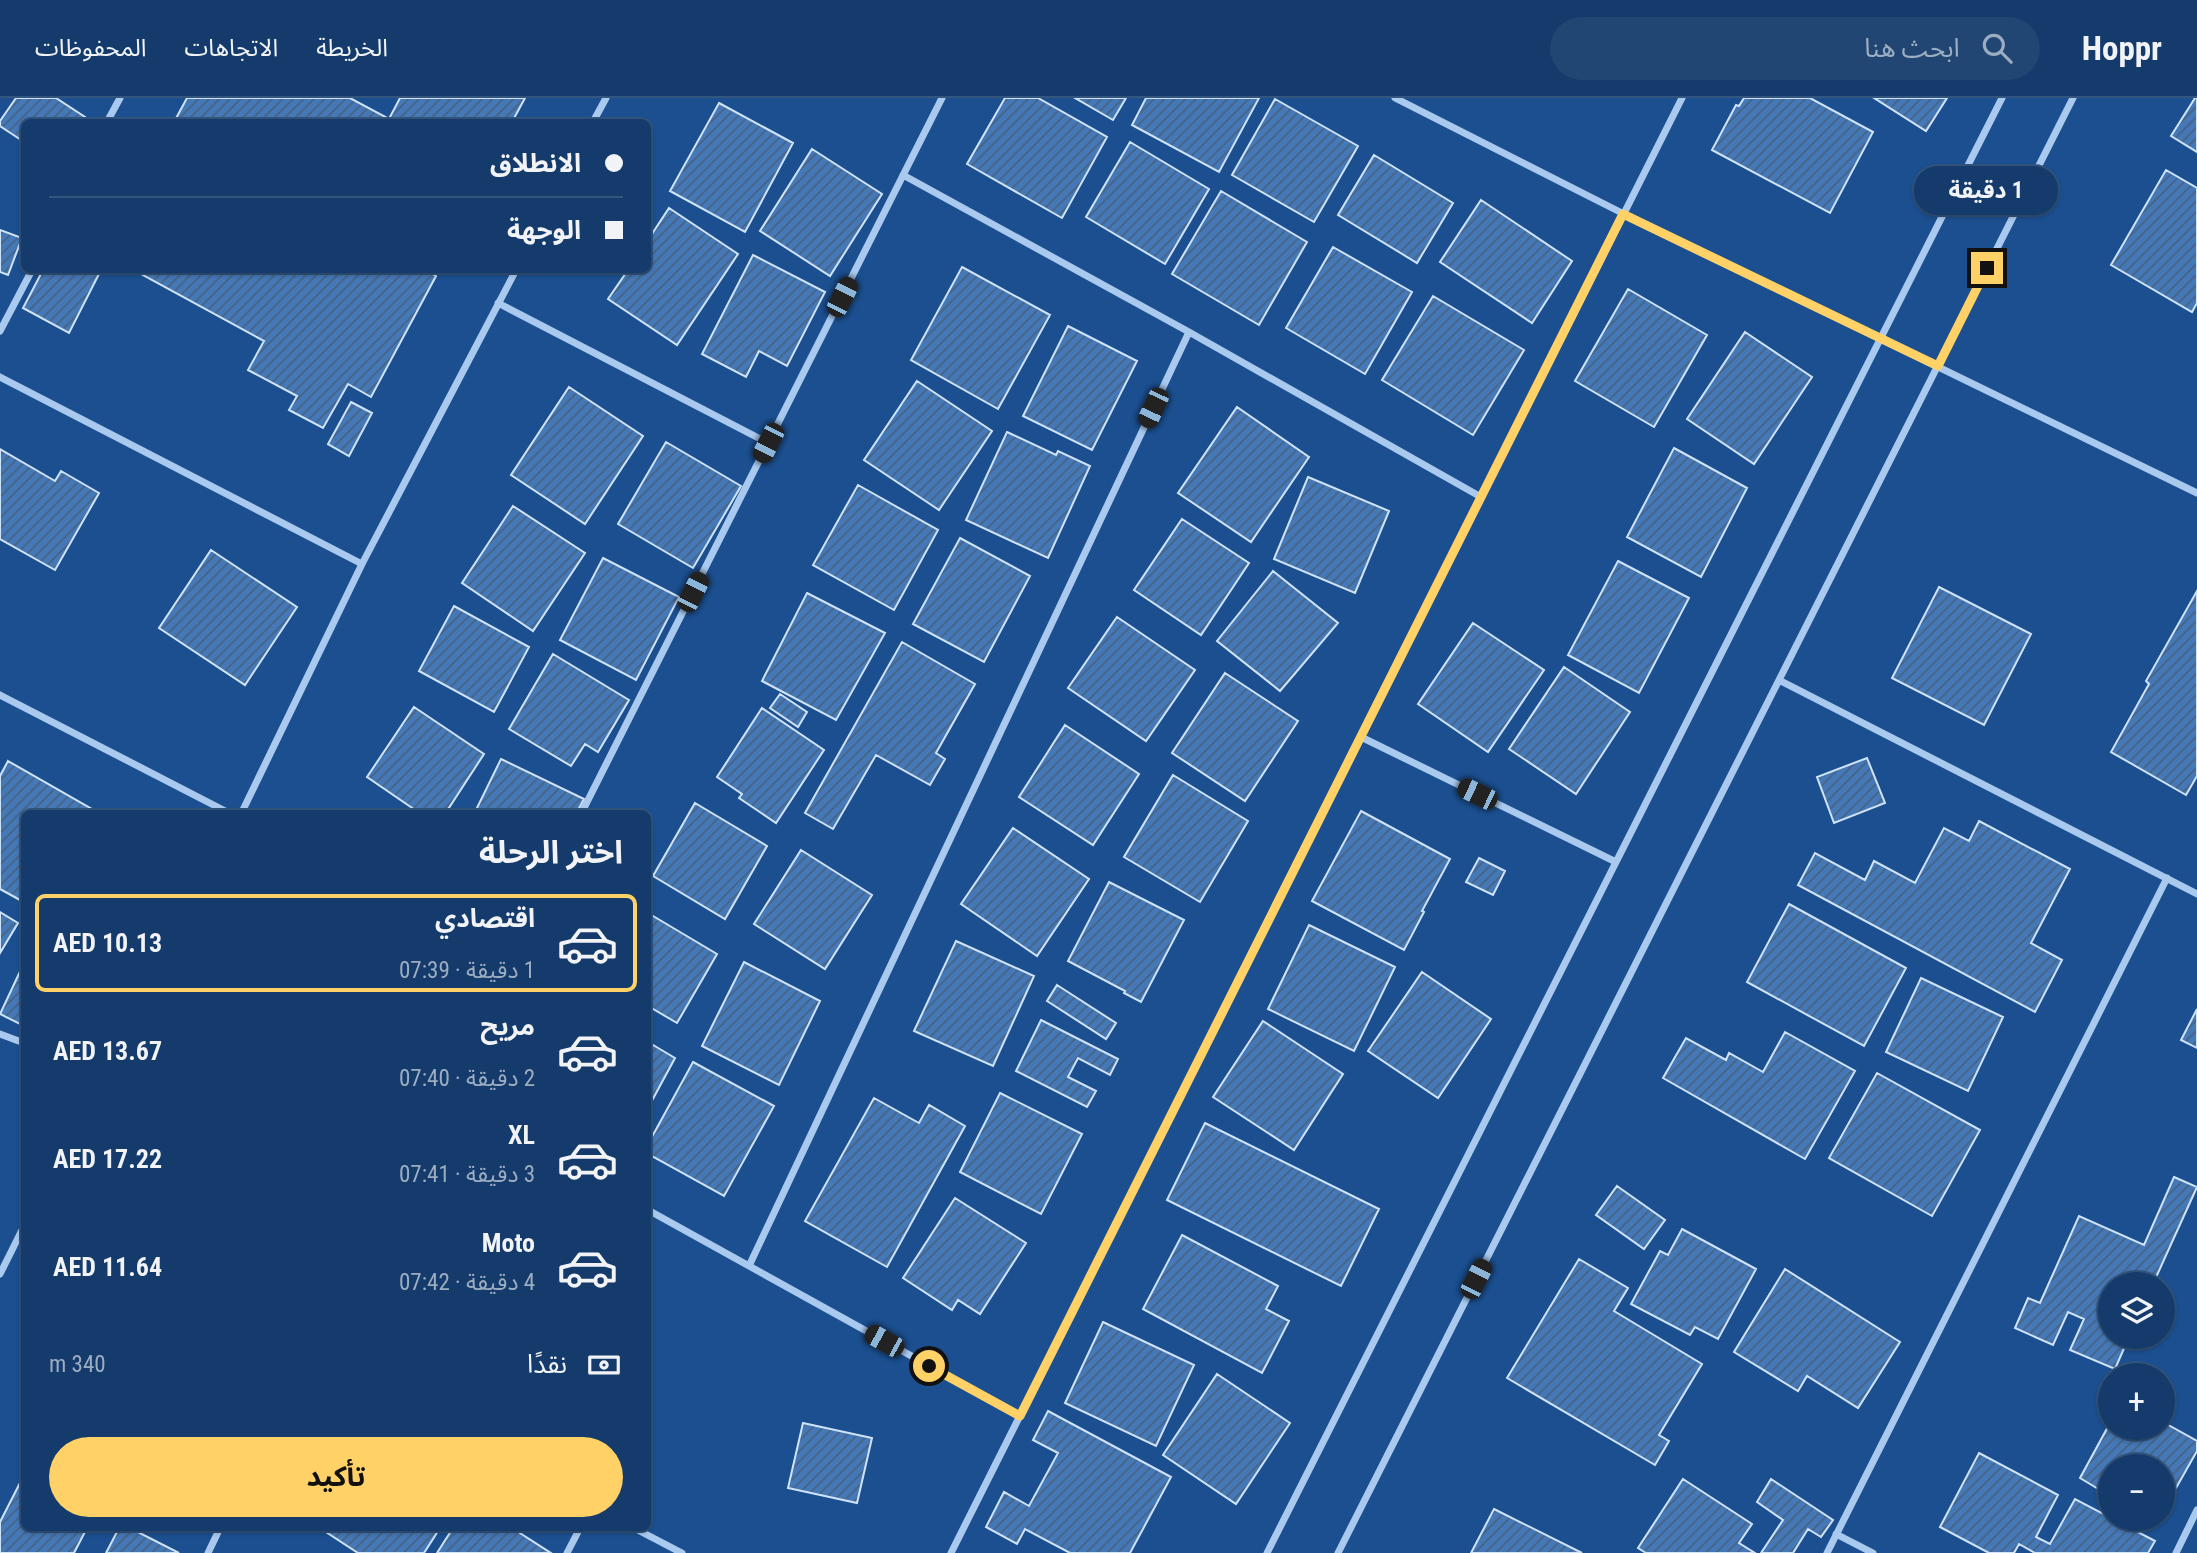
<!DOCTYPE html>
<html lang="ar">
<meta charset="utf-8">
<style>
:root{--surface:#143b6b;--page:#214673;--text:#f1f3f6;--muted:#9dadc1;--line:#33557e;--accent:#ffd166}
body{margin:0;font-family:"Roboto Condensed","Noto Sans Arabic",sans-serif;background:var(--page);color:var(--text);direction:rtl;height:100vh;display:flex;flex-direction:column;font-size:26px;white-space:nowrap}
*{box-sizing:border-box;margin:0}
p{font-size:23px;color:var(--muted)}
.icon{flex:none;width:38px;height:38px;fill:none;stroke:currentColor;stroke-width:2;stroke-linecap:round;stroke-linejoin:round}
.map{position:relative;flex:1;overflow:hidden;direction:ltr}
.side{position:absolute;left:21px;top:712px;width:630px;height:721px;display:flex;flex-direction:column;background:var(--surface);border-radius:10px;box-shadow:0 2px 5px #0004,0 0 0 2px var(--line);direction:rtl}
.side>*{flex:none}
.hud{position:absolute;left:21px;top:21px;width:630px;height:154px;border-radius:10px;box-shadow:0 2px 5px #0004,0 0 0 2px var(--line);direction:rtl;display:grid;align-content:center;height:154px;padding:0 28px;background:var(--surface)}
.buttons{position:absolute;left:2098px;top:1174px;display:grid;gap:14px}
.buttons a{display:grid;place-items:center;width:77px;height:77px;border-radius:50%;background:var(--surface);box-shadow:0 2px 5px #0004,0 0 0 2px var(--line);font-size:35px}
.end{position:absolute;width:32px;height:32px;margin:-16px;border:9px solid #ffd166;background:#111;box-shadow:0 0 0 4px #111}
.from{border-radius:50%}
.bubble{position:absolute;height:49px;border-radius:24px;background:var(--surface);box-shadow:0 2px 5px #0004,0 0 0 2px var(--line);font-size:23px;font-weight:700;line-height:49px;text-align:center;direction:rtl}
.car{position:absolute;width:21px;height:42px;margin:-21px -10px;border-radius:9px;box-shadow:0 0 5px 2px #0007;background:linear-gradient(#222 24%,#8ab4d8 0 40%,#222 0 76%,#8ab4d8 0 86%,#222 0)}
.hud b{display:flex;align-items:center;gap:24px;height:66px;font-size:26px}
.hud b+b{border-top:2px solid var(--line)}
.hud i{width:18px;height:18px;background:var(--text)}
ul{padding:0;list-style:none}
li{display:flex;align-items:center;gap:21px;height:98px;margin:0 14px 10px;padding:0 14px;border:4px solid transparent;border-radius:10px}
li div{flex:1}
li b{display:block;font-size:26px}
li em{font-style:normal;font-weight:700}
li.current{border-color:var(--accent)}
li>.icon{width:63px;height:63px;stroke-width:1.5}
h2{padding:0 28px;font-size:32px;line-height:84px}
.pay{display:flex;align-items:center;gap:18px;height:77px;padding:0 28px;font-size:26px}
.pay p{margin-inline-start:auto}
.button{display:flex;gap:14px;margin-top:auto;padding:14px 28px}
.button a{flex:1;height:80px;border-radius:42px;background:var(--accent);color:#111;font-size:28px;font-weight:700;line-height:80px;text-align:center}
header{display:flex;align-items:center;gap:42px;box-sizing:border-box;height:98px;padding:0 35px;background:var(--surface);border-bottom:2px solid var(--line)}
header strong{font-size:33px}
nav{display:flex;gap:38px;margin-inline-start:auto;font-size:24px}
.search{width:490px;height:63px;background:var(--page);display:flex;align-items:center;gap:18px;box-sizing:border-box;padding:0 24px;border-radius:38px;color:var(--muted);font-size:26px}
.map>svg:first-child{display:block}
</style>
<header>
<strong>Hoppr</strong>
<div class="search"><svg class="icon" aria-label="search" viewBox="0 0 24 24"><circle cx="10" cy="10" r="6"/><path d="M15 15l6 6"/></svg>ابحث هنا</div>
<nav><a>الخريطة</a><a>الاتجاهات</a><a>المحفوظات</a></nav>
</header>
<div class="map">
<svg width="2197" height="1455" viewBox="0 0 2197 1455">
<defs>
<pattern id="building-hatch" width="6" height="6" patternUnits="userSpaceOnUse" patternTransform="scale(1.75)"><rect width="6" height="6" fill="#4478b7"/><path d="M-1 1l2-2M0 6l6-6M5 7l2-2" fill="none" stroke="#486282"/></pattern>
</defs>
<rect width="100%" height="100%" fill="#1b4f8f"/>
<path fill="url(#building-hatch)" stroke="#cfe3fa" stroke-width="2" d="M16 0H56L85 19 81 24H24V44L0 28V23Z
M187 0H350L389 21 400 0H525L512 24H174Z
M1005 0H1038L1107 39 1062 120 967 66Z
M1075 0H1126L1113 22Z
M1146 0H1259L1219 74 1132 27Z
M1744 0H1810L1873 34 1830 115 1712 52 1736 7 1739 8Z
M1874 0H1947L1926 33Z
M2195 0H2197V54L2171 38Z
M1275 1 1358 48 1314 124 1232 77Z
M719 5 793 45 745 134 670 93Z
M1130 44 1209 91 1165 166 1086 119Z
M812 51 882 96 830 178 760 133Z
M1374 57 1453 105 1417 165 1338 117Z
M2166 72 2197 90V205L2192 214 2111 167Z
M1221 93 1307 144 1259 227 1172 176Z
M1481 102 1572 163 1532 225 1440 164Z
M669 110 738 156 677 247 608 201 628 172H648V142Z
M0 132 22 140 8 177 0 174Z
M1333 149 1412 194 1365 276 1286 230Z
M753 157 825 194 787 268 759 253 746 279 702 256Z
M962 169 1050 217 998 311 911 262Z
M43 172H101L69 235 23 210Z
M141 172H433L431 175 436 178 371 299 348 286 323 330 289 312 297 298 248 272 264 243 139 175Z
M1628 191 1707 237 1654 329 1575 283Z
M1433 198 1524 252 1473 337 1382 282Z
M1068 228 1137 263 1092 352 1023 318Z
M1745 234 1812 279 1754 366 1687 321Z
M917 283 992 333 939 412 864 362Z
M569 289 643 338 585 426 511 377Z
M351 304 372 315 349 358 328 346Z
M1237 309 1309 359 1251 444 1178 395Z
M1007 334 1056 357 1058 353 1090 368 1048 460 966 422Z
M666 344 741 388 693 470 618 426Z
M1674 350 1747 390 1701 479 1627 439Z
M0 351 55 383 61 373 99 395 55 472 0 441Z
M1308 379 1389 413 1355 495 1274 461Z
M858 387 938 432 894 512 813 467Z
M513 408 585 455 533 533 462 485Z
M1182 421 1249 465 1201 537 1134 492Z
M960 440 1030 478 984 564 913 526Z
M211 452 297 509 245 587 159 530Z
M603 460 679 499 636 582 560 542Z
M1618 463 1689 500 1639 595 1568 557Z
M1273 473 1338 525 1280 593 1217 543Z
M1939 489 2031 536 1984 627 1892 580Z
M2197 493V678L2186 697 2111 654 2149 586 2146 583Z
M807 495 885 535 836 622 762 583Z
M454 508 529 549 494 614 419 573Z
M1117 519 1195 572 1146 643 1068 590Z
M1473 525 1544 572 1488 654 1418 606Z
M902 544 975 586 936 655 945 661 930 687 876 657 833 731 805 715Z
M553 556 629 602 598 654 585 646 571 668 509 631Z
M1564 569 1630 614 1576 696 1509 651Z
M1225 575 1298 623 1245 703 1172 655Z
M780 596 807 614 798 629 770 610Z
M414 609 484 656 445 716H421L367 679Z
M762 610 824 652 776 725 739 700 742 696 717 679Z
M1065 627 1139 676 1093 747 1019 699Z
M1867 660 1885 705 1834 725 1817 679Z
M501 661 584 701 576 716H474Z
M8 663 97 714 96 716H24V794L20 802 0 791V678Z
M1173 677 1248 723 1200 804 1124 759Z
M695 705 767 748 725 821 653 778Z
M1361 713 1450 761 1422 813 1424 814 1404 852 1312 803Z
M1979 723 2070 771 2031 845 2062 862 2035 914 1798 787 1815 755 1865 782 1874 763 1915 785 1944 730 1969 743Z
M1013 730 1089 781 1037 858 961 806Z
M801 752 872 797 825 871 754 826Z
M1479 760 1505 773 1493 797 1466 784Z
M1109 784 1184 822 1141 904 1124 895 1125 893 1068 863Z
M1789 806 1906 870 1864 948 1747 884Z
M0 814 18 825 0 855Z
M648 815 717 856 677 925 648 908Z
M1309 827 1395 869 1354 953 1268 911Z
M956 843 1034 878 993 968 914 933Z
M744 864 820 903 779 987 702 948Z
M24 865V928L0 916Z
M1422 874 1491 921 1438 1000 1368 953Z
M1921 880 2003 919 1968 993 1886 954Z
M1057 887 1116 925 1106 941 1047 903Z
M2197 911V950L2181 942Z
M1041 922 1118 961 1110 977 1078 960 1068 979 1096 993 1087 1009 1016 973Z
M1263 923 1343 976 1294 1052 1213 999Z
M1785 934 1855 973 1805 1061 1663 980 1686 940 1726 962 1729 955 1763 974Z
M648 944 675 960 648 1010Z
M693 964 774 1008 724 1098 648 1056V1046Z
M1877 975 1980 1032 1932 1118 1829 1060Z
M1000 995 1082 1036 1041 1116 960 1074Z
M874 1000 919 1025 929 1007 965 1028 887 1169 805 1123Z
M1205 1025 1379 1111 1341 1188 1167 1102Z
M2174 1079 2197 1089 2153 1186H2110V1239H2129L2115 1271 2070 1252 2084 1221 2068 1214 2053 1247 2015 1230 2028 1200 2040 1205 2079 1118 2144 1147Z
M1617 1088 1665 1122 1644 1151 1596 1117Z
M955 1100 1026 1145 980 1216 958 1202 952 1212 903 1180Z
M1682 1131 1756 1171 1718 1241 1695 1229 1690 1237 1631 1206 1660 1153 1668 1157Z
M1182 1137 1278 1188 1266 1211 1289 1223 1262 1275 1143 1211Z
M1579 1161 1628 1190 1614 1213 1702 1266 1659 1337 1669 1343 1655 1367 1507 1280Z
M1785 1171 1900 1244 1858 1310 1807 1278 1798 1293 1734 1254Z
M1103 1224 1194 1267 1156 1348 1065 1305Z
M1217 1276 1290 1325 1236 1406 1163 1357Z
M1048 1313 1171 1379 1130 1455H1070L1025 1431 1017 1446 986 1429 1004 1394 1029 1408 1058 1355 1033 1342Z
M2163 1324 2197 1343V1353L2163 1413V1368H2110V1398L2080 1380 2110 1325V1330H2163Z
M803 1325 872 1340 857 1405 788 1390Z
M1979 1355 2058 1397 2036 1439 2050 1446 2075 1401 2155 1443 2148 1455H2035L2019 1446 2014 1455H1989L1940 1429Z
M24 1377V1430H87L74 1455H0V1424Z
M1683 1381 1752 1426 1739 1445 1755 1455H1646L1638 1450Z
M1771 1381 1833 1422 1821 1439 1808 1431 1793 1455H1761L1783 1422 1757 1404Z
M1494 1411 1582 1455H1471Z
M119 1430H130L179 1455H106Z
M325 1430H440L424 1455H358L323 1432Z
M453 1430H512L551 1455H437Z"/>
<g fill="none" stroke-linecap="round" stroke-linejoin="round">
<path stroke="#a9c9ee" stroke-width="7" d="M1395 0 1624 116 2197 395
M107 24 120 0
M593 24 606 0
M903 77 1189 234 1481 399
M498 205 768 345
M0 233 32 172
M0 279 362 466
M1779 582 2197 796
M0 597 231 716
M1361 639 1616 764
M241 716 362 466 516 172
M581 716 942 0
M0 936 24 945
M648 1112 1020 1318
M749 1168 1189 234
M0 1176 24 1128
M634 1430 682 1455
M1836 1436 1873 1455
M208 1455 220 1430
M567 1455 580 1430
M951 1455 1682 0
M1267 1455 2002 0
M1338 1455 2073 0
M1827 1455 2167 780
M2176 1455 2197 1412"/>
</g>
<g fill="none" stroke-linecap="round" stroke-linejoin="round">
<path stroke="#ffd166" stroke-width="9" d="M929 1268 1020 1318 1623 116 1938 268 1987 170"/>
</g>
</svg>
<div class="buttons">
<a><svg class="icon" aria-label="layers" viewBox="0 0 24 24"><path d="M12 4l9 5-9 5-9-5zM3 14l9 5 9-5"/></svg></a>
<a>+</a>
<a>−</a>
</div>
<i class="end from" style="left:929px;top:1268px"></i>
<i class="end" style="left:1987px;top:170px"></i>
<div class="bubble" style="left:1914px;top:68px;width:144px">1 دقيقة</div>
<i class="car" style="left:842px;top:199px;rotate:27deg"></i>
<i class="car" style="left:1153px;top:310px;rotate:205deg"></i>
<i class="car" style="left:768px;top:345px;rotate:207deg"></i>
<i class="car" style="left:693px;top:494px;rotate:27deg"></i>
<i class="car" style="left:1477px;top:696px;rotate:296deg"></i>
<i class="car" style="left:1476px;top:1181px;rotate:27deg"></i>
<i class="car" style="left:884px;top:1243px;rotate:299deg"></i>
<div class="hud">
<b><i class="from"></i>الانطلاق</b>
<b><i></i>الوجهة</b>
</div>
<section class="side">
<h2>اختر الرحلة</h2>
<ul>
<li class="current"><svg class="icon" aria-label="car" viewBox="0 0 24 24"><path d="M5 17H2v-5l4-1 3-4h7l3 4 3 1v5h-3M9 17h6M6 11h13"/><circle cx="7" cy="17" r="2"/><circle cx="17" cy="17" r="2"/></svg><div><b>اقتصادي</b><p>1 دقيقة · 07:39</p></div><em>AED 10.13</em></li>
<li><svg class="icon" aria-label="car" viewBox="0 0 24 24"><path d="M5 17H2v-5l4-1 3-4h7l3 4 3 1v5h-3M9 17h6M6 11h13"/><circle cx="7" cy="17" r="2"/><circle cx="17" cy="17" r="2"/></svg><div><b>مريح</b><p>2 دقيقة · 07:40</p></div><em>AED 13.67</em></li>
<li><svg class="icon" aria-label="car" viewBox="0 0 24 24"><path d="M5 17H2v-5l4-1 3-4h7l3 4 3 1v5h-3M9 17h6M6 11h13"/><circle cx="7" cy="17" r="2"/><circle cx="17" cy="17" r="2"/></svg><div><b>XL</b><p>3 دقيقة · 07:41</p></div><em>AED 17.22</em></li>
<li><svg class="icon" aria-label="car" viewBox="0 0 24 24"><path d="M5 17H2v-5l4-1 3-4h7l3 4 3 1v5h-3M9 17h6M6 11h13"/><circle cx="7" cy="17" r="2"/><circle cx="17" cy="17" r="2"/></svg><div><b>Moto</b><p>4 دقيقة · 07:42</p></div><em>AED 11.64</em></li>
</ul>
<div class="pay"><svg class="icon" aria-label="cash" viewBox="0 0 24 24"><path d="M3 7h18v10H3z"/><circle cx="12" cy="12" r="2"/></svg>نقدًا<p>340 m</p></div>
<div class="button"><a>تأكيد</a></div>
</section>
</div>
